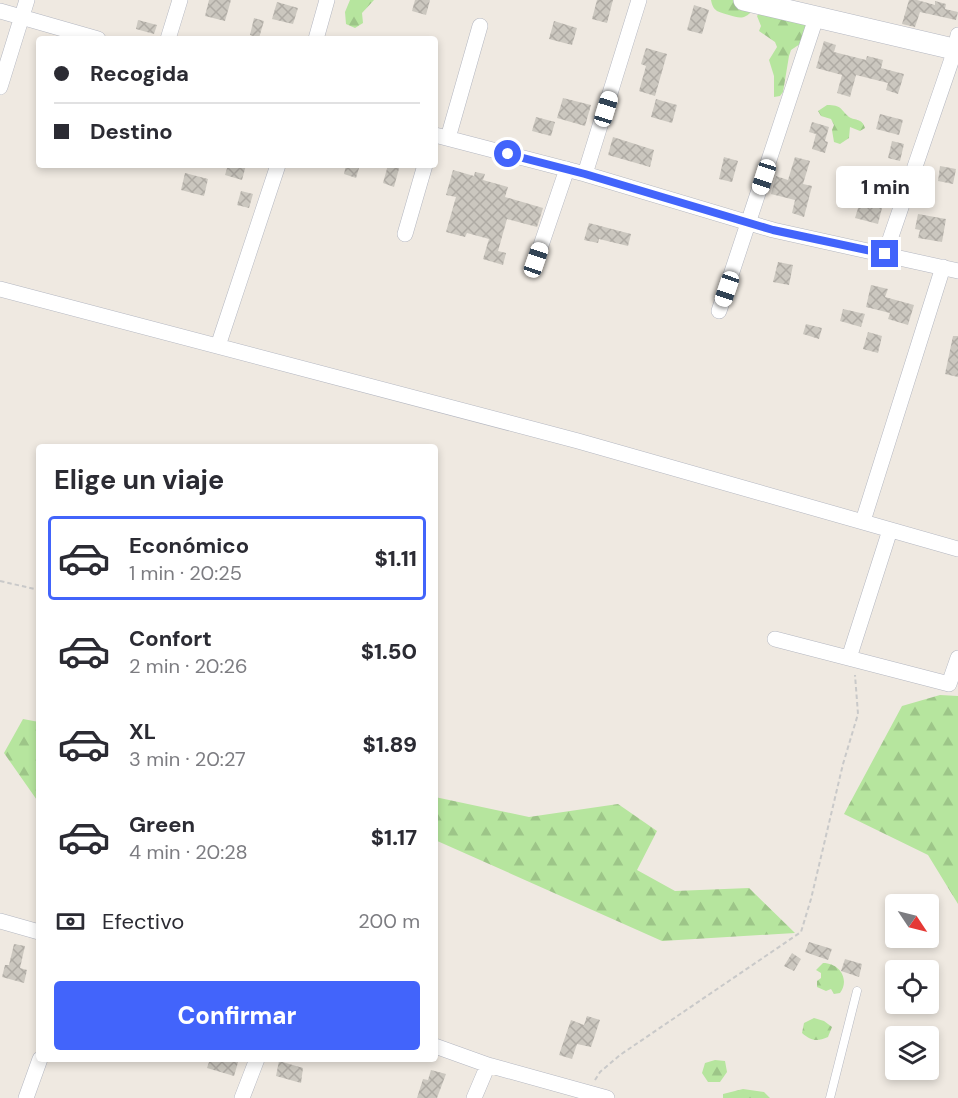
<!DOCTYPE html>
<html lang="es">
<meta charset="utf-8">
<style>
:root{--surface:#fff;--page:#f2f2f3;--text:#2b2b33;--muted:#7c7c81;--line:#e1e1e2;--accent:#4264fb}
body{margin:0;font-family:"DM Sans",sans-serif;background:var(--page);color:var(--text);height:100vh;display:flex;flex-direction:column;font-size:22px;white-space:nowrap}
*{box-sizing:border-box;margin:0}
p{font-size:20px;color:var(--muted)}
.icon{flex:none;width:33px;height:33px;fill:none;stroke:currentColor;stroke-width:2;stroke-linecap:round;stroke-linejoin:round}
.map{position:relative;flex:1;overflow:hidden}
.sheet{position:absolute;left:36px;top:444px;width:402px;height:618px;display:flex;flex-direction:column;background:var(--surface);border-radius:6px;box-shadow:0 3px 9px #0003}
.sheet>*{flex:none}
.hud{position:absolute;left:36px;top:36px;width:402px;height:132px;border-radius:6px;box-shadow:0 3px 9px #0003;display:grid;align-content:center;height:132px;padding:0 18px;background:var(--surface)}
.needle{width:39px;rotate:125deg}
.controls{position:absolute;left:885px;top:894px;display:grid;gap:12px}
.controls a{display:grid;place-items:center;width:54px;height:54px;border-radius:6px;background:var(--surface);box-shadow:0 3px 9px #0003;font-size:30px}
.end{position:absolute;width:27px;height:27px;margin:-14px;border:8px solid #4264fb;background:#fff;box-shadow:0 0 0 3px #fff}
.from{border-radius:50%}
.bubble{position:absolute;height:42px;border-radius:6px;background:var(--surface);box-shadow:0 3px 9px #0003;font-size:20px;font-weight:800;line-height:42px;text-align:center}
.car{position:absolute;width:18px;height:36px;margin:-18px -9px;border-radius:8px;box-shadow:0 0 4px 2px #0007;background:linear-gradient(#fff 24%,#345 0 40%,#fff 0 76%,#345 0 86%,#fff 0)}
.hud b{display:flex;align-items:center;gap:21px;height:57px;font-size:22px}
.hud b+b{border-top:2px solid var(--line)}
.hud i{width:15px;height:15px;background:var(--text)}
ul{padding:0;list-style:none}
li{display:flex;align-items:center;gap:18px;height:84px;margin:0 12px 9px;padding:0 6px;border:3px solid transparent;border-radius:6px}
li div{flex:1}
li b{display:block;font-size:22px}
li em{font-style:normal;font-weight:800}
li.on{border-color:var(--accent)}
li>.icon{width:54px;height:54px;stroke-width:1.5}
h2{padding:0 18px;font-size:27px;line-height:72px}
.pay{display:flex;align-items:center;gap:15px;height:66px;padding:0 18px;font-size:22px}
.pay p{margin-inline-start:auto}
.cta{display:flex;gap:12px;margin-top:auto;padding:12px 18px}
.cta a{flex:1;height:69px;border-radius:6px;background:var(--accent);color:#fff;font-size:24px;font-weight:800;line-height:69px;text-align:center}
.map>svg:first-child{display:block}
</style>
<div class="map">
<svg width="958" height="1098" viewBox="0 0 958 1098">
<defs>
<pattern id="forest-firs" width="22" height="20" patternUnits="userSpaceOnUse" patternTransform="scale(1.5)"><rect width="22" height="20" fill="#b6e59e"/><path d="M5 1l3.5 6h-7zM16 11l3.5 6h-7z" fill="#9dc588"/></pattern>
<pattern id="building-cross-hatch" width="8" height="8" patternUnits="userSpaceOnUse" patternTransform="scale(1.5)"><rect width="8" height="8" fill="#cbc7bf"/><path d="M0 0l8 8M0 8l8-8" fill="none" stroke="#afaba4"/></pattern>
</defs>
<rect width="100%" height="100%" fill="#efe9e1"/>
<path fill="url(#forest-firs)" d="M350 0H374L362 13 363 23 355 28 346 24 345 12Z
M711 0H733L752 11C744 20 739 18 729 15 719 12 713 12 711 0Z
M760 12 805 23 807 28 800 44 791 50 789 56 783 92 780 96 774 97V76L769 60 777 47 775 42 759 31 761 26 757 16Z
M827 105C842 105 840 109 849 117 856 121 862 118 865 128L860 131 850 127 849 138 840 144 834 142 832 130 834 125 831 119 821 116 818 111Z
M940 695 958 696V904L928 855 844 814 902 706Z
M23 719 39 722V803L4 753Z
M435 797 529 817 618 804 657 831 637 870 675 891 749 888 795 933 662 941 435 840Z
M823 963C840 963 850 980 840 993L834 994 831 989 826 991 817 987V981L821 978V973L816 970Z
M814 1018 824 1021 832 1027 828 1037C817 1042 811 1041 802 1033L804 1023Z
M715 1060 725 1061 727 1072 720 1082H708L702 1073 705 1063Z
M743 1089 764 1092 770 1098H723V1094Z"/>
<path fill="url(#building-cross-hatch)" d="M209 0H231L225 21 205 16Z
M415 0H430L426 15 412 11Z
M597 0H613L607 23 592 19Z
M909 0H917L935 5V1L946 4 945 9 958 12 956 20 920 12 915 27 902 24Z
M277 2 298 8 293 24 272 19Z
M694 5 709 10 702 34 687 30Z
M254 18 264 21 259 38 250 35Z
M138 20 157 25 154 34 136 29Z
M554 21 577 28 572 45 549 39Z
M824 41 836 45 834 52 866 60 867 56 883 60 881 68 904 74 898 94 886 90 888 83 856 75 850 97 837 93 842 75 816 68Z
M646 48 667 54 655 96 639 91 646 66 641 64Z
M563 98 591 105 585 126 557 118Z
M656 99 677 105 672 123 651 117Z
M880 114 903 120 899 135 876 129Z
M536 117 555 122 551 136 532 131Z
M812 122 829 127 825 141 828 142 825 153 812 149 816 134 809 132Z
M613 137 654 150 650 167 608 155Z
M892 141 904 144 900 161 888 158Z
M724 157 738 161 732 182 719 179Z
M795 157 810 161 803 184 812 186 804 217 792 213 795 200 771 194 776 176 788 180Z
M228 165H246L242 180 225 175Z
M346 165H360L356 178 344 174Z
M388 165H400L394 187 383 183Z
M940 166 956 169 953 184 938 181Z
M453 170 474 176 475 172 485 174 483 180 508 187 505 197 543 208 537 227 507 219 498 251 506 253 503 265 483 259 489 239 467 233 465 237 446 232 456 197 446 195Z
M185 173 208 179 204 196 181 190Z
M241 191 253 194 249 208 237 205Z
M860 202 882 208 878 224 855 218Z
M918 214 946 219 942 242 918 238 920 230 915 229Z
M589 223 631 234 628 246 599 239 598 243 584 240Z
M778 262 793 265 789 285 773 282Z
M871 285 888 289 885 297 914 305 908 325 888 319 890 313 866 307Z
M843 309 865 314 861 327 840 321Z
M806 324 822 328 819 339 803 334Z
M868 332 882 336 878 353 863 349Z
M953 336H958V377L945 374Z
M809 942 832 949 828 960 805 952Z
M14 944 25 946 20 968 27 970 24 983 2 977 5 965H9Z
M792 953 801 959 794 971 784 966Z
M845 959 862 964 859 977 841 971Z
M587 1016 600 1020 591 1047 577 1044 572 1059 559 1055 571 1020 584 1025Z
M210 1059H239L234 1076 207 1068Z
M279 1061 303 1068 301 1083 276 1076Z
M431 1070 446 1074 437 1098H417L423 1079 428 1080Z"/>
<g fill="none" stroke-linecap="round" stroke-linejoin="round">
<g stroke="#b4b7c1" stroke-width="9">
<path id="lane" d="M830 1098 857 991"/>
</g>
<g stroke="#b4b7c1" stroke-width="16">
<path id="street" d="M0 11 98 39
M168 39 180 0
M316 39 327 0
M0 87 27 0
M435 135 585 174 773 230 958 271
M448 138 480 26
M585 174 639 0
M405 234 425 165
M885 254 955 50 958 35
M536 260 567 169
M0 289 578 441 958 549
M719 311 816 18
M218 346 278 165
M863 521 943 267
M775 639 949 684 958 658
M849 658 890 530
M0 921 39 932
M435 1046 488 1065 607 1098
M26 1098 40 1059
M242 1098 257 1059
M474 1098 488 1065"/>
</g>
<g stroke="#b4b7c1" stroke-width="22">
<path id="secondary" d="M744 0 958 50"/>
</g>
<path stroke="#c9c9c9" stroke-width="2" stroke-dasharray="4.5 3" stroke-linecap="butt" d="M0 581 39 590
M595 1080 600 1072 620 1055 801 932 811 899 843 764 858 714 855 675"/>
<use href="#lane" stroke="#fff" stroke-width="8"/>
<use href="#street" stroke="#fff" stroke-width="15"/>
<use href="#secondary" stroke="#fff" stroke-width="21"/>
</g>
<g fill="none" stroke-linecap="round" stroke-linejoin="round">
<path stroke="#4264fb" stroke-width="8" d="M508 154 585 174 773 230 885 254"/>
</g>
</svg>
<div class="controls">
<a><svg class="needle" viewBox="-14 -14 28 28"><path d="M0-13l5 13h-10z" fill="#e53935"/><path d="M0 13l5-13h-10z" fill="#7c7c81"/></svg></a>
<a><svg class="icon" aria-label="locate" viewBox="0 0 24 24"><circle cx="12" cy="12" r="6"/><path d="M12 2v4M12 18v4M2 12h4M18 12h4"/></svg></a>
<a><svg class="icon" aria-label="layers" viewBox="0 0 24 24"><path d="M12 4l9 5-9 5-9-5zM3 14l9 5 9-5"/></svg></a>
</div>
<i class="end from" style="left:508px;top:154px"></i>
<i class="end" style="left:885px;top:254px"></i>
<div class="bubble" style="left:836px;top:166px;width:99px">1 min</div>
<i class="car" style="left:606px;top:109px;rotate:17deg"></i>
<i class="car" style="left:764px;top:177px;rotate:198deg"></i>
<i class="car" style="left:536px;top:260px;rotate:19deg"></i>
<i class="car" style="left:727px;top:289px;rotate:199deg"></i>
<div class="hud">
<b><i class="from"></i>Recogida</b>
<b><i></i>Destino</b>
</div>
<section class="sheet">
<h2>Elige un viaje</h2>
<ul>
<li class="on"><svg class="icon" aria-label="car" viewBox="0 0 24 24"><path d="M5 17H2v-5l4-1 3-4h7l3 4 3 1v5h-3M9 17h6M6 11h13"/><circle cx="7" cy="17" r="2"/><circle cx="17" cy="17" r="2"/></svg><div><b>Económico</b><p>1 min · 20:25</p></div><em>$1.11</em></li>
<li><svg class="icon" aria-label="car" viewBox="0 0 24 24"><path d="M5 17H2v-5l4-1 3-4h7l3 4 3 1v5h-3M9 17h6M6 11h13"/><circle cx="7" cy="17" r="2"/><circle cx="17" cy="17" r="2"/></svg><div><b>Confort</b><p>2 min · 20:26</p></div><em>$1.50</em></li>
<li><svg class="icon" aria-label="car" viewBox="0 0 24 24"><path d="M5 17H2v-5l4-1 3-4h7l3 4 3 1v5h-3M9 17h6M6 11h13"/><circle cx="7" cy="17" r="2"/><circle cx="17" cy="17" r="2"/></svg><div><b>XL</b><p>3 min · 20:27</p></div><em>$1.89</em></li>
<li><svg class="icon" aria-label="car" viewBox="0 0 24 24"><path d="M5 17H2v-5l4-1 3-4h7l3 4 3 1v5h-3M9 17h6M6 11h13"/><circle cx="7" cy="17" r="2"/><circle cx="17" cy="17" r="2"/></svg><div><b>Green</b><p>4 min · 20:28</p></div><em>$1.17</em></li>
</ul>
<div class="pay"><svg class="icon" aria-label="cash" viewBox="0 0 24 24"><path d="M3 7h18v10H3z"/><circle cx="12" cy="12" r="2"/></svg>Efectivo<p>200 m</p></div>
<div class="cta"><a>Confirmar</a></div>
</section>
</div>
